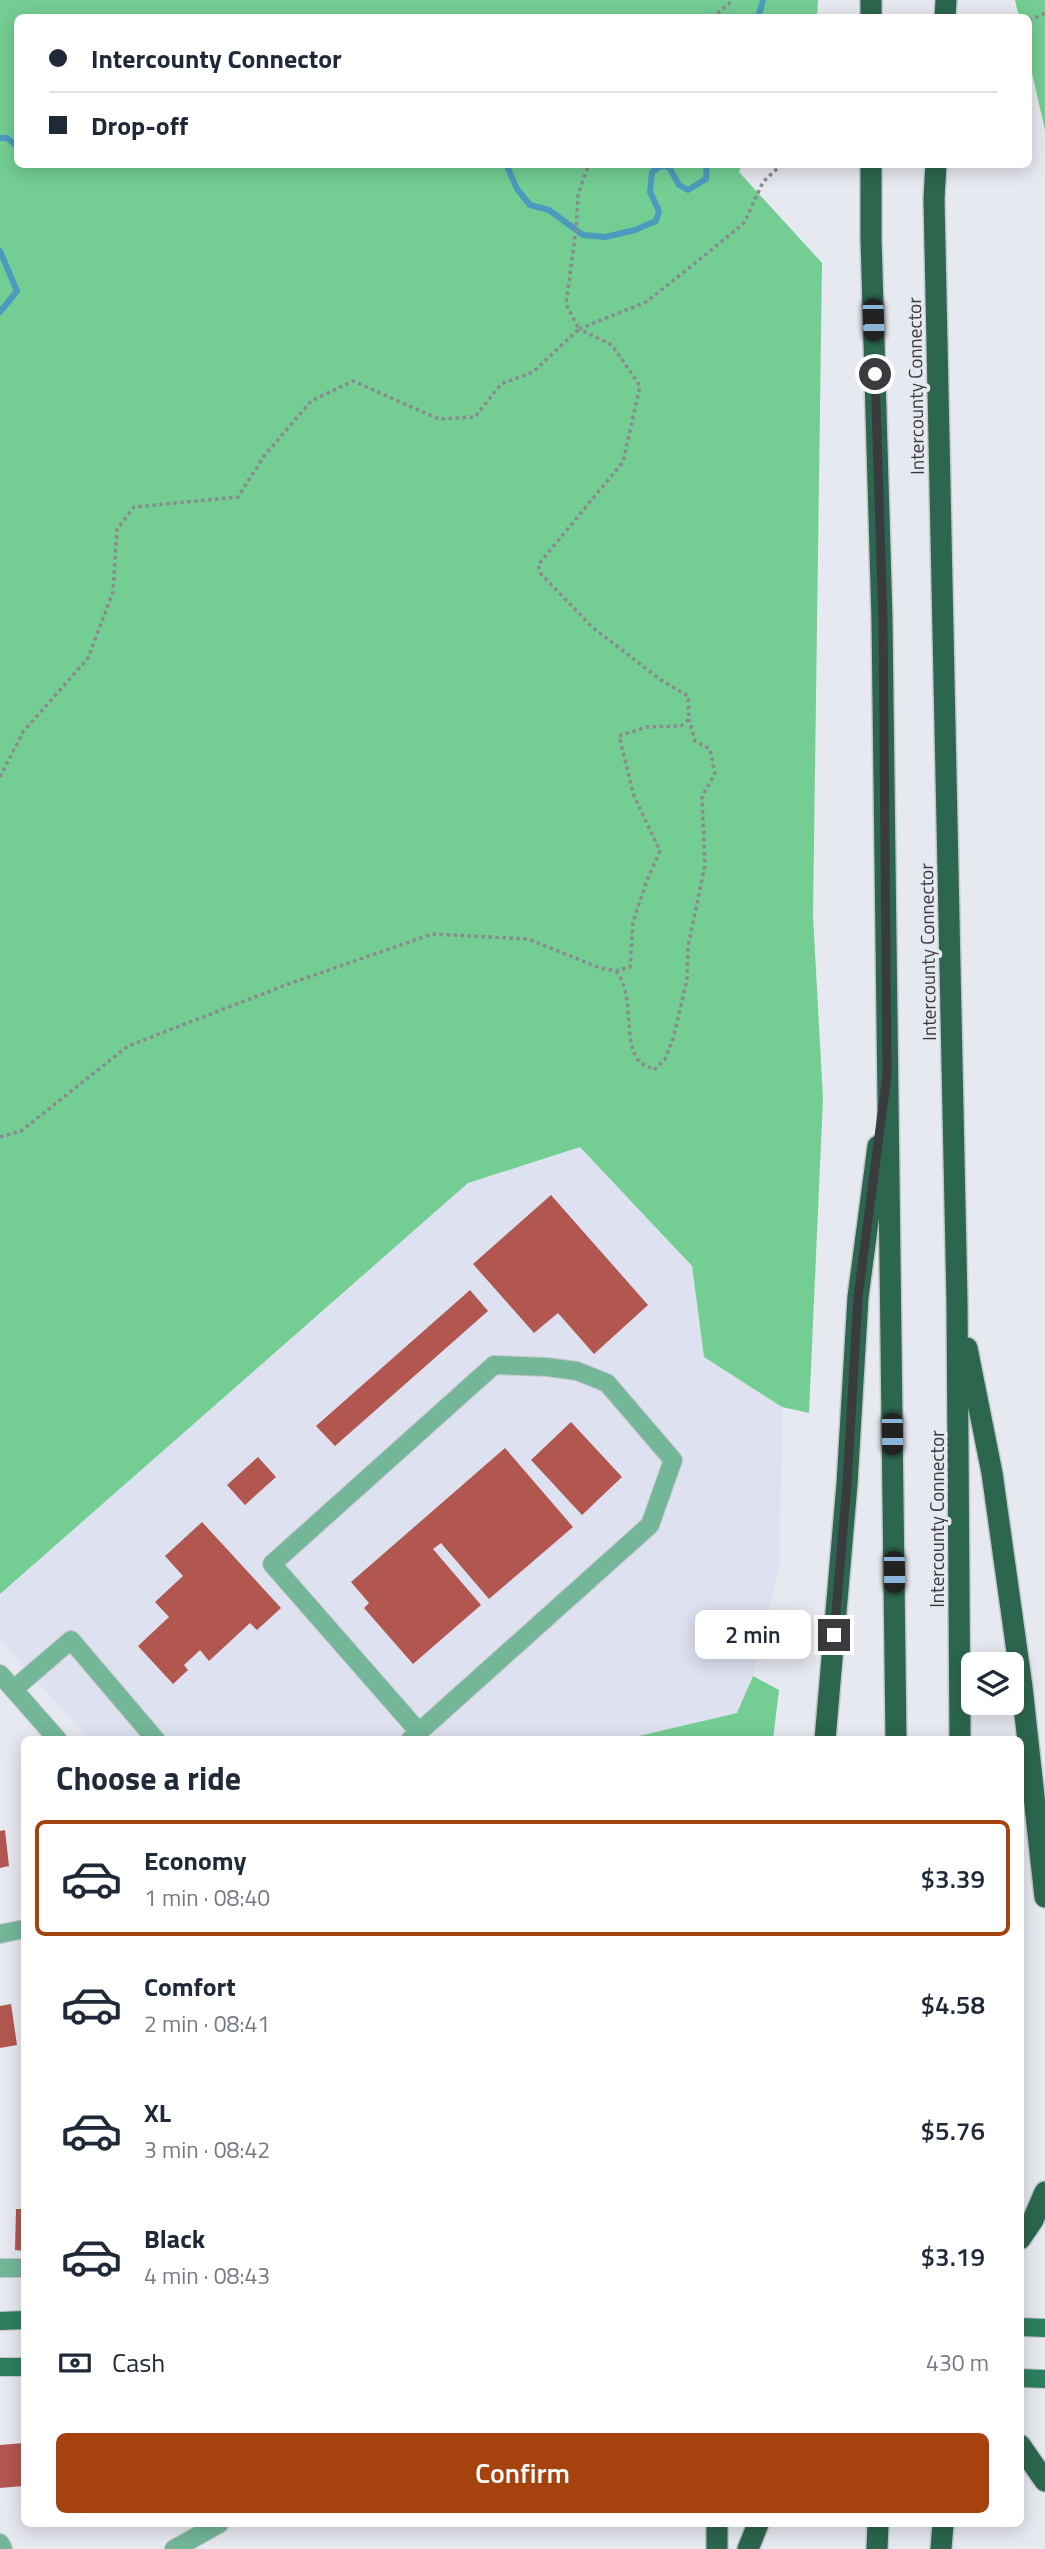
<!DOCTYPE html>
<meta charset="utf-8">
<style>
:root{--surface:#fff;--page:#f2f2f3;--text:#1f2937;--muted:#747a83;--line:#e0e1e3;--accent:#a5420d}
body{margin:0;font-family:"Titillium Web",sans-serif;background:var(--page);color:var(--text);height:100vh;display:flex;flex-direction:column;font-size:26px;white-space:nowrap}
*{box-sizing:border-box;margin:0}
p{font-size:23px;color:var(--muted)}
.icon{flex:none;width:38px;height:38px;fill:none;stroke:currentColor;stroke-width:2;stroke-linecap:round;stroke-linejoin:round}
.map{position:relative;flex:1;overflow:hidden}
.details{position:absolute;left:21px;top:1736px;width:1003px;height:791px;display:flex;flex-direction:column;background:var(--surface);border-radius:10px;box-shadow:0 4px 18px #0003}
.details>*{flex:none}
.top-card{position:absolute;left:14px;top:14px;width:1018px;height:154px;border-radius:10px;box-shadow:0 4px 18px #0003;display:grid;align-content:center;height:154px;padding:0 35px;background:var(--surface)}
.tools{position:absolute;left:961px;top:1652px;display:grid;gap:14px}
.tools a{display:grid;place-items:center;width:63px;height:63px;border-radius:10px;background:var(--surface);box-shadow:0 4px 18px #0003;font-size:35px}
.end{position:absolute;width:32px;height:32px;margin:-16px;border:9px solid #3a3b3e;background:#fff;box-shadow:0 0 0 4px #fff}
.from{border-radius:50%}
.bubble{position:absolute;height:49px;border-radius:10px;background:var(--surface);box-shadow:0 4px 18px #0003;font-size:23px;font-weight:600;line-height:49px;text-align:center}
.car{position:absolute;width:21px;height:42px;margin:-21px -10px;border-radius:9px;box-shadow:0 0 5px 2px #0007;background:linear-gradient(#222 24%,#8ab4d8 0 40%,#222 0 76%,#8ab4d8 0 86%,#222 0)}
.top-card b{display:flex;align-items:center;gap:24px;height:66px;font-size:26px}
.top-card b+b{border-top:2px solid var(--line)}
.top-card i{width:18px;height:18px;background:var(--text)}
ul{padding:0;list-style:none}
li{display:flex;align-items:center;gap:21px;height:116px;margin:0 14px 10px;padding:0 21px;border:4px solid transparent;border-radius:10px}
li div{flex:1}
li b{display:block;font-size:26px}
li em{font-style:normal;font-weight:600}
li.current{border-color:var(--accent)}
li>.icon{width:63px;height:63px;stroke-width:1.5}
h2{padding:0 35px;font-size:32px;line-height:84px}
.pay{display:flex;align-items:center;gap:18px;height:77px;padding:0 35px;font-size:26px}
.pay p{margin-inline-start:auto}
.cta{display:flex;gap:14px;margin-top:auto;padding:14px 35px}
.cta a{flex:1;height:80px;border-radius:10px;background:var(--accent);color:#fff;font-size:28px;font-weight:600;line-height:80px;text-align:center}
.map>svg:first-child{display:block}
</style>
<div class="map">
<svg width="1045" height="2549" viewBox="0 0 1045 2549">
<rect width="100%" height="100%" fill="#e7e9f0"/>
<path fill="#dde1f0" d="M581 1146 692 1266 704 1357 782 1407 780 1562 753 1676 737 1713 626 1740 89 1739 0 1639V1594L468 1183Z"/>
<path fill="#74ce93" d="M0 0H818L817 18H18V164L742 165 739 172 822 263 813 916 823 1098 809 1413 782 1407 704 1357 692 1266 580 1147 468 1183 0 1594Z
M1015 0H1045V130L1029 60V18L1019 17Z
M753 1676 779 1690 773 1739H626L737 1713Z"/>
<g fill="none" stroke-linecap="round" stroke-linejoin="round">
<path stroke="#4c9bbe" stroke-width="6" d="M758 18 763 0
M0 138H7L18 147
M506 164 517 189 530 205 549 210 583 235 605 237 635 230 656 221 659 211 650 192 652 172 661 166 669 167 679 185 688 190 706 179 707 164
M0 251 17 291 0 312"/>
</g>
<path fill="#b25650" d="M551 1195 648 1305 594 1354 558 1313 534 1333 473 1264Z
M470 1290 488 1311 335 1446 316 1426Z
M571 1422 622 1477 582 1515 531 1460Z
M505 1448 573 1527 489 1599 441 1543 433 1549 481 1605 413 1664 364 1608 369 1603 351 1582Z
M258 1457 276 1477 245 1505 227 1485Z
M202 1522 281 1608 257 1630 250 1623 209 1661 200 1650 184 1665 188 1670 173 1684 138 1646 169 1617 155 1602 183 1576 165 1556Z
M5 1830 9 1866 0 1868V1831Z
M11 2004 17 2045 0 2048V2006Z
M16 2209H24V2251L15 2250Z
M24 2443V2486L0 2488V2445Z"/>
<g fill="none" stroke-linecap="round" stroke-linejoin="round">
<g stroke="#c4c6cc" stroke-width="20">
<path id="minor" d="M0 1674 58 1740
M14 1689 71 1640 156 1740
M410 1740 419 1732 650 1525 673 1460 607 1383 577 1371 547 1367 494 1365 272 1564 419 1732
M0 1934 24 1929
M0 2268H24
M0 2543 3 2549
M174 2549 219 2524"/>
</g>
<g stroke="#c4c6cc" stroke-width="20">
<path id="major" d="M0 2321 24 2320
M1020 2327 1045 2328
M0 2367H24
M1020 2378 1045 2379"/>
</g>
<g stroke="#c4c6cc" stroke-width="24">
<path id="highway" d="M871 18V0
M945 18 946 0
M871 164V238L882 620 896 1740
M936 164 934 199 957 1302 960 1740
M967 1348 992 1473 1022 1687 1045 1897
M825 1740 847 1484 858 1297 878 1146
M1020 2239 1033 2220 1045 2192
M1020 2445 1045 2481
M717 2524V2549
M748 2549 758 2524
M877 2549 878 2524
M941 2549 943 2524"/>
</g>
<path stroke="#8a8b90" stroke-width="3.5" stroke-dasharray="3.5 3.5" stroke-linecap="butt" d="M712 18 733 0
M1029 21 1045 13
M579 329 646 302 704 256 744 223 763 182 782 164
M0 777 23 732 88 658 113 592 117 529 134 507 238 497 264 456 311 401 353 381 439 419 475 417 501 384 533 372 579 329 566 304 576 230 578 194 589 164
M616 971C636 996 622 1041 639 1061 642 1065 650 1067 654 1070L665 1059 673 1039 682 1001 687 979 688 947 705 865 702 797 715 773 710 749 695 741 689 719
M0 1137 21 1131 128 1046 283 986 432 934 528 939 600 968 616 971 630 967 633 922 647 880 660 851 634 796 619 736 646 727 681 726 689 719 688 696 661 680 592 627 541 574 538 565 623 462 640 386 612 345 579 329"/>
<use href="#minor" stroke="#73b698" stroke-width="18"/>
<use href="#major" stroke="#2d7e5f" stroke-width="18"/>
<use href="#highway" stroke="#2c664e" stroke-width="21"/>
</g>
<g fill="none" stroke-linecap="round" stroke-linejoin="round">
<path stroke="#3a3b3e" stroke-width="9" d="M834 1635 847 1484 858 1297 887 1075 883 620 875 374"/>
</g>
<g text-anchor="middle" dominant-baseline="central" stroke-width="7" stroke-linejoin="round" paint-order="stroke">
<g font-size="19" fill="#3a3b3e" stroke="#e7e9f0">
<text transform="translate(915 386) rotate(-91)">Intercounty Connector</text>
<text transform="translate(927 952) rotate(-91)">Intercounty Connector</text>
<text transform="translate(936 1519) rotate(-90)">Intercounty Connector</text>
</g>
</g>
</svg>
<div class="tools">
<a><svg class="icon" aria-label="layers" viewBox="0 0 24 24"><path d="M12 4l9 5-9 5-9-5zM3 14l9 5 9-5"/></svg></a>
</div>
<i class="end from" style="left:875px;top:374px"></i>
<i class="end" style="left:834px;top:1635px"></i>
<div class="bubble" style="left:695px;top:1610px;width:116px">2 min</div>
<i class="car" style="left:873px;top:320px;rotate:178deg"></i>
<i class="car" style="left:892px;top:1434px;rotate:179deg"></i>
<i class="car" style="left:894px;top:1572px;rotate:179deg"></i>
<div class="top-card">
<b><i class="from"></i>Intercounty Connector</b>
<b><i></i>Drop-off</b>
</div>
<section class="details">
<h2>Choose a ride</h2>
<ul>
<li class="current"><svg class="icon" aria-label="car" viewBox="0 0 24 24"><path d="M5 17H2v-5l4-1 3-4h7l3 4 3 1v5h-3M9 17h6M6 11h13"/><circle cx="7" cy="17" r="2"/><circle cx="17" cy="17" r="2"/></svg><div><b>Economy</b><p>1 min · 08:40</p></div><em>$3.39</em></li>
<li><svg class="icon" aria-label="car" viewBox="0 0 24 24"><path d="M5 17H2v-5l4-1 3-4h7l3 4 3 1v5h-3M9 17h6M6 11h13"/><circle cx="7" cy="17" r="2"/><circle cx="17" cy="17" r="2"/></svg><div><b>Comfort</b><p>2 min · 08:41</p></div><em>$4.58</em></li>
<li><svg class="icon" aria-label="car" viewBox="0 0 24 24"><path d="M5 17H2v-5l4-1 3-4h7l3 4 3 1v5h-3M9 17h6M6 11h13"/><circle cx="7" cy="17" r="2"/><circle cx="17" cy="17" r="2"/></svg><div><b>XL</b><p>3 min · 08:42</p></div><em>$5.76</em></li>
<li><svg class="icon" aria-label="car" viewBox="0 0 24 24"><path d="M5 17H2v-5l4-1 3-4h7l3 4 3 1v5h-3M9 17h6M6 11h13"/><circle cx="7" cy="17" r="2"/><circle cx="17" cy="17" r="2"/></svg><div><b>Black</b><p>4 min · 08:43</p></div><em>$3.19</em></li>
</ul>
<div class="pay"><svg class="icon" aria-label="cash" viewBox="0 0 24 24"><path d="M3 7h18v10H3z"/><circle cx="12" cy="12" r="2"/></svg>Cash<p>430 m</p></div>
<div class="cta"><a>Confirm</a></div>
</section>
</div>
